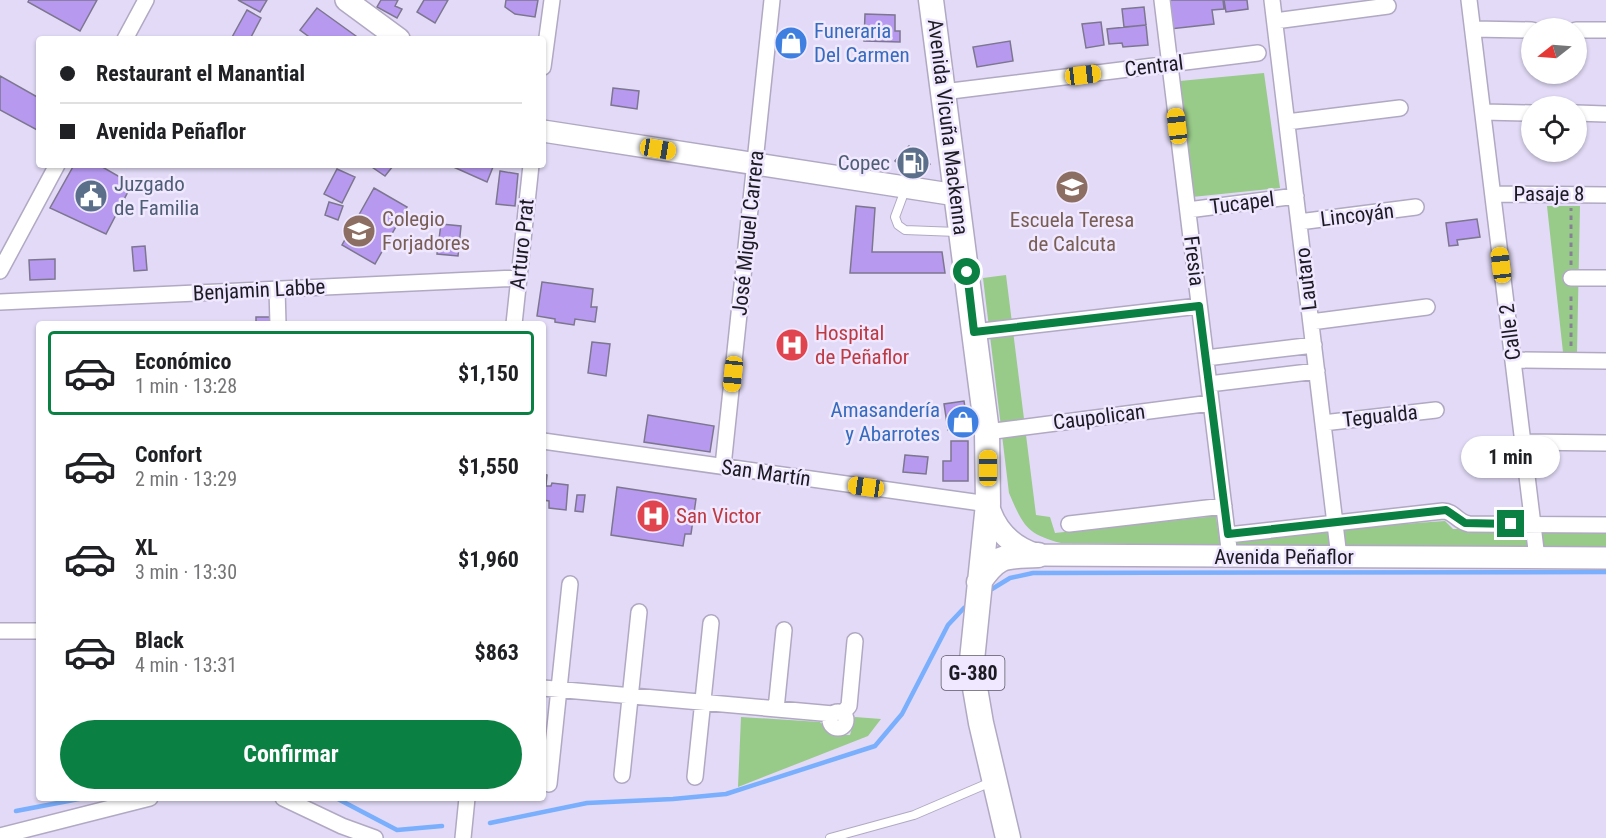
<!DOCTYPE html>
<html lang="es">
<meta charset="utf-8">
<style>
:root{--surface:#fff;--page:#f6f6f6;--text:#202124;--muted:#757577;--line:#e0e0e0;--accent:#0b8043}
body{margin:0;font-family:"Roboto Condensed",sans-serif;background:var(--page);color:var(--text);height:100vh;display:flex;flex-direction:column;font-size:22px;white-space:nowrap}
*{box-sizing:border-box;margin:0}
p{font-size:20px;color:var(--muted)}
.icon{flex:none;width:33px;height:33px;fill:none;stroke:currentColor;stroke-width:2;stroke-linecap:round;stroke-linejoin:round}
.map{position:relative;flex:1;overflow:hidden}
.details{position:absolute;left:36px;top:321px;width:510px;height:480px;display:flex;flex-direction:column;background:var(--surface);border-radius:6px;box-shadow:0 2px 4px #0004}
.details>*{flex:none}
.hud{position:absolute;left:36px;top:36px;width:510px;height:132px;border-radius:6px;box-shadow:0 2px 4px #0004;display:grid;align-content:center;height:132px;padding:0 24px;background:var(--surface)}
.needle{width:39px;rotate:253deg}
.tools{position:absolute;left:1521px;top:18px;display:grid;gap:12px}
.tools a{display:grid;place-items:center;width:66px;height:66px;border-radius:50%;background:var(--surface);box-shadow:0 2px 4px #0004;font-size:30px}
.end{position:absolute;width:27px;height:27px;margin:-14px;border:8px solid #0b8043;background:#fff;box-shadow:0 0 0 3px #fff}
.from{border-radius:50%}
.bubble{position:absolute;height:42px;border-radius:21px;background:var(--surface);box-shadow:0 2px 4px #0004;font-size:20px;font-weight:700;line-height:42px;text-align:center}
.car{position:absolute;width:18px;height:36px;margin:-18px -9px;border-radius:8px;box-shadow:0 0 4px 2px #0007;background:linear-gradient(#f5c518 24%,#345 0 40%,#f5c518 0 76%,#345 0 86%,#f5c518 0)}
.hud b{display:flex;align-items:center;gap:21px;height:57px;font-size:22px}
.hud b+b{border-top:2px solid var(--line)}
.hud i{width:15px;height:15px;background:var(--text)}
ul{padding:10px 0 0;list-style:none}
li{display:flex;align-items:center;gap:18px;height:84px;margin:0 12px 9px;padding:0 12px;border:3px solid transparent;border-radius:6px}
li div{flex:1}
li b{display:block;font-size:22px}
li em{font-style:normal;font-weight:700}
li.active{border-color:var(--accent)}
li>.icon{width:54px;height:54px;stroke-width:1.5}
.primary-button{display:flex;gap:12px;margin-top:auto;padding:12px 24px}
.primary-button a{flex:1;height:69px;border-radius:36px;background:var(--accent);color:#fff;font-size:24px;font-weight:700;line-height:69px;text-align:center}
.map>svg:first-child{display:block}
</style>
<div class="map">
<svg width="1606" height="838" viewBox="0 0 1606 838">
<rect width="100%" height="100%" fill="#e2daf6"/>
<path fill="#98ca89" d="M1264 73 1280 188 1192 197 1180 81Z
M1547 206H1580L1577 352H1563Z
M1006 275 1036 515 1050 517 1055 533 1216 516 1219 537 1445 521 1453 529 1606 530V551L1061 543C1026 534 1023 525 1009 493L983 278Z
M741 717 820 722C831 735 833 735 850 735L855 717 881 719 868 736 738 787Z"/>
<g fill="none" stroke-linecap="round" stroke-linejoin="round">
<path stroke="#79affc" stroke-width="4.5" d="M992 589 1010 578 1033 573 1606 572
M336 798 397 830 442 826
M16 811 84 798
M490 823 587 803 673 799 726 794 875 746 902 714 948 625 964 608"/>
</g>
<path fill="#b79af0" stroke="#7d768f" stroke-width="1.5" d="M29 0H97L80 31 28 2Z
M238 0H267L260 12Z
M381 0H398L395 6 402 9 397 18 377 7Z
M424 0H448L435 23 417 12Z
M506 0H538L535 17 515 14 505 7Z
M1167 0H1223L1224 9 1212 10 1214 24 1170 29Z
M1224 0H1247L1248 9 1226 12Z
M1144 7 1146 25 1124 27 1122 9Z
M317 8 360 39H312L300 30Z
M247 10 261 18 250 39H231Z
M865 14 895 15V31H900V42L864 41Z
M1101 22 1104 45 1086 48 1082 24Z
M1146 25 1148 45 1123 47 1122 43 1109 44 1107 29Z
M1010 41 1013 61 977 67 973 47Z
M0 76 39 98V131L0 110Z
M613 88 639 91 637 109 611 105Z
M909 146 930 164 917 180 895 161Z
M74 165H99L132 184 106 234 50 208Z
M369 165H392L393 166 385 176Z
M449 165H488L493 167 487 182Z
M337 169 355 177 342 203 324 194Z
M500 171 518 174 515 206 496 204Z
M374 188 407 207 375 264 342 245Z
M329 202 343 206 338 220 325 215Z
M856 206 875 208 872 252H942L945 273H850Z
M1477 219 1480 237 1457 240 1458 245 1449 246 1446 223Z
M441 224 461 226 458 256 437 254Z
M145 246 147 270 134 271 132 247Z
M55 259V279L30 280 29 260Z
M542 282 593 289 591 307H597L595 322 575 319 574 325 555 322V319L537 316Z
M256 317H274V324H256Z
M592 342 610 344 606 376 588 373Z
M964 401 968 427 948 430 944 404Z
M648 415 714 426 710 452 644 442Z
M951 441H968V481H943V461H951Z
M905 455 928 457 926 474 903 472Z
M543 474 547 475 546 486H551L552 483 568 485 566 510 549 508V501L543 500Z
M617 487 696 499 691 534H685L683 546 611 535Z
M577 495H585L583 512 575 511Z"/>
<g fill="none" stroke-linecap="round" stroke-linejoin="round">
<g stroke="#b1a9c3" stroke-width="10">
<path id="lane" d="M905 190 895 217 898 225 905 230 957 232
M830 838 914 815 991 782"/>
</g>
<g stroke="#b1a9c3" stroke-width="18">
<path id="street" d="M1162 0 1230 557
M1272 0 1339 557
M1469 0 1537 558
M1275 21 1388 6
M1473 29 1532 30
M1576 30H1606
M125 39 146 0
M543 67 552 0
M943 92 1258 53
M1483 112 1532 113
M1576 113 1606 114
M1287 122 1400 108
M1493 194 1606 195
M1188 210 1296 196
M1299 222 1416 207
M0 271 57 165
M1571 278H1606
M277 289 278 324
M0 302 518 278
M1311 322 1427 307
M514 324 531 165
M974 332 1199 306
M1206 358 1314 345
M1513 360 1606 361
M1209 384 1317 371
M1323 423 1436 410
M987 432 1211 403
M543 441 988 504
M1523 442 1606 443
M723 466 772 0
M1069 524 1224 506
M1228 535 1443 511C1454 511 1457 522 1469 524L1606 525
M0 631H39
M543 688 833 714
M776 709 784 630
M830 720a8 8 0 1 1 16 0a8 8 0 1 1-16 0Z
M843 713 849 706 855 641
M622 775 639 612
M695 777 711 623
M549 784 570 584
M283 798 342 826 375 838
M0 836 150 798
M463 838 467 798"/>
</g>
<g stroke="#b1a9c3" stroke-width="24">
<path id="secondary" d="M346 0 399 39
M543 131 956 195
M988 504C995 531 1012 547 1038 555L1606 558"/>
</g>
<g stroke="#b1a9c3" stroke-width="27">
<path id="primary" d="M931 0 987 432 988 504 972 660 975 688 981 723 1008 838
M979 582C999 553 1005 557 1038 555"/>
</g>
<path stroke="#878195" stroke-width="3" stroke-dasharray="4.5 4.5" stroke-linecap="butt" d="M1571 265V208
M1571 346V292"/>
<use href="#lane" stroke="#fff" stroke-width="8"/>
<use href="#street" stroke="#fff" stroke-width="15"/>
<use href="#secondary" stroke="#fff" stroke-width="21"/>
<use href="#primary" stroke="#fff" stroke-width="24"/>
</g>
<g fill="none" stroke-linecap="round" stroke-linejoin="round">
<path stroke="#0b8043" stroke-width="8" d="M967 272 974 332 1199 306 1228 534 1446 510 1465 523 1511 524"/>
</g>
<defs>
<g id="shop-disc" transform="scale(1.725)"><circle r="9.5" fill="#3f7fe0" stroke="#efe8ff"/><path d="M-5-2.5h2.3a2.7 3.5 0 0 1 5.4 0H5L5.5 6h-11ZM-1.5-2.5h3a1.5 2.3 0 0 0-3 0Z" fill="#fff"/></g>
<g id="fuel-disc" transform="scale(1.725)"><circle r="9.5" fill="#5c6f8a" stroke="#efe8ff"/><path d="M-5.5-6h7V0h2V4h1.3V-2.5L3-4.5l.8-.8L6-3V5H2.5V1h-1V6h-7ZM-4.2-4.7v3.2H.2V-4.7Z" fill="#fff"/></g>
<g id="school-disc" transform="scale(1.725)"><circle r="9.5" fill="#8d6e63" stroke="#efe8ff"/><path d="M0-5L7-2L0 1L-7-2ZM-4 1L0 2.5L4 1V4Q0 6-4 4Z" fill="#fff"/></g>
<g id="civic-disc" transform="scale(1.725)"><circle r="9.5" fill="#5c6f8a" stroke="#efe8ff"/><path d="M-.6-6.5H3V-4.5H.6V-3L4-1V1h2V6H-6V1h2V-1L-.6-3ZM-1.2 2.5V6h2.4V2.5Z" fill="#fff"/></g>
<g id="hospital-disc" transform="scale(1.725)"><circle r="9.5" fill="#e0444e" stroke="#efe8ff"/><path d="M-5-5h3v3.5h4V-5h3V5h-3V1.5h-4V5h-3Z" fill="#fff"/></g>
</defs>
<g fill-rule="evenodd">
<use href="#shop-disc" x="791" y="43"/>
<use href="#fuel-disc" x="913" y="163"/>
<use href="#school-disc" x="1072" y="187"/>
<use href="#civic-disc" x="91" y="196"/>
<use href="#school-disc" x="359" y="231"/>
<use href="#hospital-disc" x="792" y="345"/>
<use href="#shop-disc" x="963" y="422"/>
<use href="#hospital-disc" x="653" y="516"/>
</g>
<g text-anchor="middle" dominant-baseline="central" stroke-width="5" stroke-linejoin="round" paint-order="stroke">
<rect fill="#efe8ff" stroke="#5c5866" stroke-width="1.5" x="941.5" y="656" width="63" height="34" rx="4.5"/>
<g font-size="20" font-weight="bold" fill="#1d1a24">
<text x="973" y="673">G-380</text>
</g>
<g font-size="21" fill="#366cbe" stroke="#efe8ff" text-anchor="start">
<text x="814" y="31">Funeraria<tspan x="814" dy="24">Del Carmen</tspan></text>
<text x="940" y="410" text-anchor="end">Amasandería<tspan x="940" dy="24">y Abarrotes</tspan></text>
</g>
<g font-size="21" fill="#1d1a24" stroke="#efe8ff">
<text transform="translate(1154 66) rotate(-7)">Central</text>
<text transform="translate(948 127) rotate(83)">Avenida Vicuña Mackenna</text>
<text x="1549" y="194">Pasaje 8</text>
<text transform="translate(1242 203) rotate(-7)">Tucapel</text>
<text transform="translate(1357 215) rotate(-7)">Lincoyán</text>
<text transform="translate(748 233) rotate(-84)">José Miguel Carrera</text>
<text transform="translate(522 244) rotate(-84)">Arturo Prat</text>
<text transform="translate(1194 261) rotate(83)">Fresia</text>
<text transform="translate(1306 279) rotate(-97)">Lautaro</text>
<text transform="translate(259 290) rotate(-3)">Benjamin Labbe</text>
<text transform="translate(1510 332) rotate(-97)">Calle 2</text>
<text transform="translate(1380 416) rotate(-6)">Tegualda</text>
<text transform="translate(1099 417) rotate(-7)">Caupolican</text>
<text transform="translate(766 473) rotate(8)">San Martín</text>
<text x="1284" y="557">Avenida Peñaflor</text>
</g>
<g font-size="21" fill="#4e5e75" stroke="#efe8ff" text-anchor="end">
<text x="890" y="163">Copec</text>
<text x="114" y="184" text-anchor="start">Juzgado<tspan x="114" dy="24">de Familia</tspan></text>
</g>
<g font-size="21" fill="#785e54" stroke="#efe8ff" text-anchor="start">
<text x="382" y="219">Colegio<tspan x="382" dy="24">Forjadores</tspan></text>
<text x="1072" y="220" text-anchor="middle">Escuela Teresa<tspan x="1072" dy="24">de Calcuta</tspan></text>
</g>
<g font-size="21" fill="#be3a42" stroke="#efe8ff" text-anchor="start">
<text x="815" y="333">Hospital<tspan x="815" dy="24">de Peñaflor</tspan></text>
<text x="676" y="516">San Victor</text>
</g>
</g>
</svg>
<div class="tools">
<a><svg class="needle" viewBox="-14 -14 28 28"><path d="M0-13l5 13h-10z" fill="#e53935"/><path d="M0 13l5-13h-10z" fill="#757577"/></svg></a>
<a><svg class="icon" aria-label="locate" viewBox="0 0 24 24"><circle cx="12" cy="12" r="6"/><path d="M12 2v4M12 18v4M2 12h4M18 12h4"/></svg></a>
</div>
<i class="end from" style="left:967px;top:272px"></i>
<i class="end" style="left:1511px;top:524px"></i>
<div class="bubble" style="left:1461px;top:436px;width:99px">1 min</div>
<i class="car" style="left:1083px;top:75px;rotate:83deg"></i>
<i class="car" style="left:1177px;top:126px;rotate:353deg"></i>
<i class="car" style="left:658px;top:149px;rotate:99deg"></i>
<i class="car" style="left:1501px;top:265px;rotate:353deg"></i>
<i class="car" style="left:733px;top:374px;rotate:186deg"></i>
<i class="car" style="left:988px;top:468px;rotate:0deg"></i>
<i class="car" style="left:866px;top:487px;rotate:278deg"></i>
<div class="hud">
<b><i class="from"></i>Restaurant el Manantial</b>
<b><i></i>Avenida Peñaflor</b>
</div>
<section class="details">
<ul>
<li class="active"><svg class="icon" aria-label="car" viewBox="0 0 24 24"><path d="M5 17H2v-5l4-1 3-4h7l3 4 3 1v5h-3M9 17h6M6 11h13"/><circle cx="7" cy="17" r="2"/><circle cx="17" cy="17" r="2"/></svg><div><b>Económico</b><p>1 min · 13:28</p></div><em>$1,150</em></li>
<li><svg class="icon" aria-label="car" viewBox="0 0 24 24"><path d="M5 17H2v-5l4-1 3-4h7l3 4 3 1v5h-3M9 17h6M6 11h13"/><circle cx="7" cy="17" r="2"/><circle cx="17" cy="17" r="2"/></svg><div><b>Confort</b><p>2 min · 13:29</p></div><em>$1,550</em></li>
<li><svg class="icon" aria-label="car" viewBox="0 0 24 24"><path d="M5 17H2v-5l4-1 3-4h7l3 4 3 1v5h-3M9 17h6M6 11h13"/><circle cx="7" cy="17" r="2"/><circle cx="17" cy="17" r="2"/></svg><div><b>XL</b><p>3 min · 13:30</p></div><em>$1,960</em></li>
<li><svg class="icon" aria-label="car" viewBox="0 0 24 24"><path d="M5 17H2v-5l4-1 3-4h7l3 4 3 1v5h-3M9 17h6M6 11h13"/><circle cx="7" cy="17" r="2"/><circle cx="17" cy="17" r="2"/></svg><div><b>Black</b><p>4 min · 13:31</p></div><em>$863</em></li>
</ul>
<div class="primary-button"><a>Confirmar</a></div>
</section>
</div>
